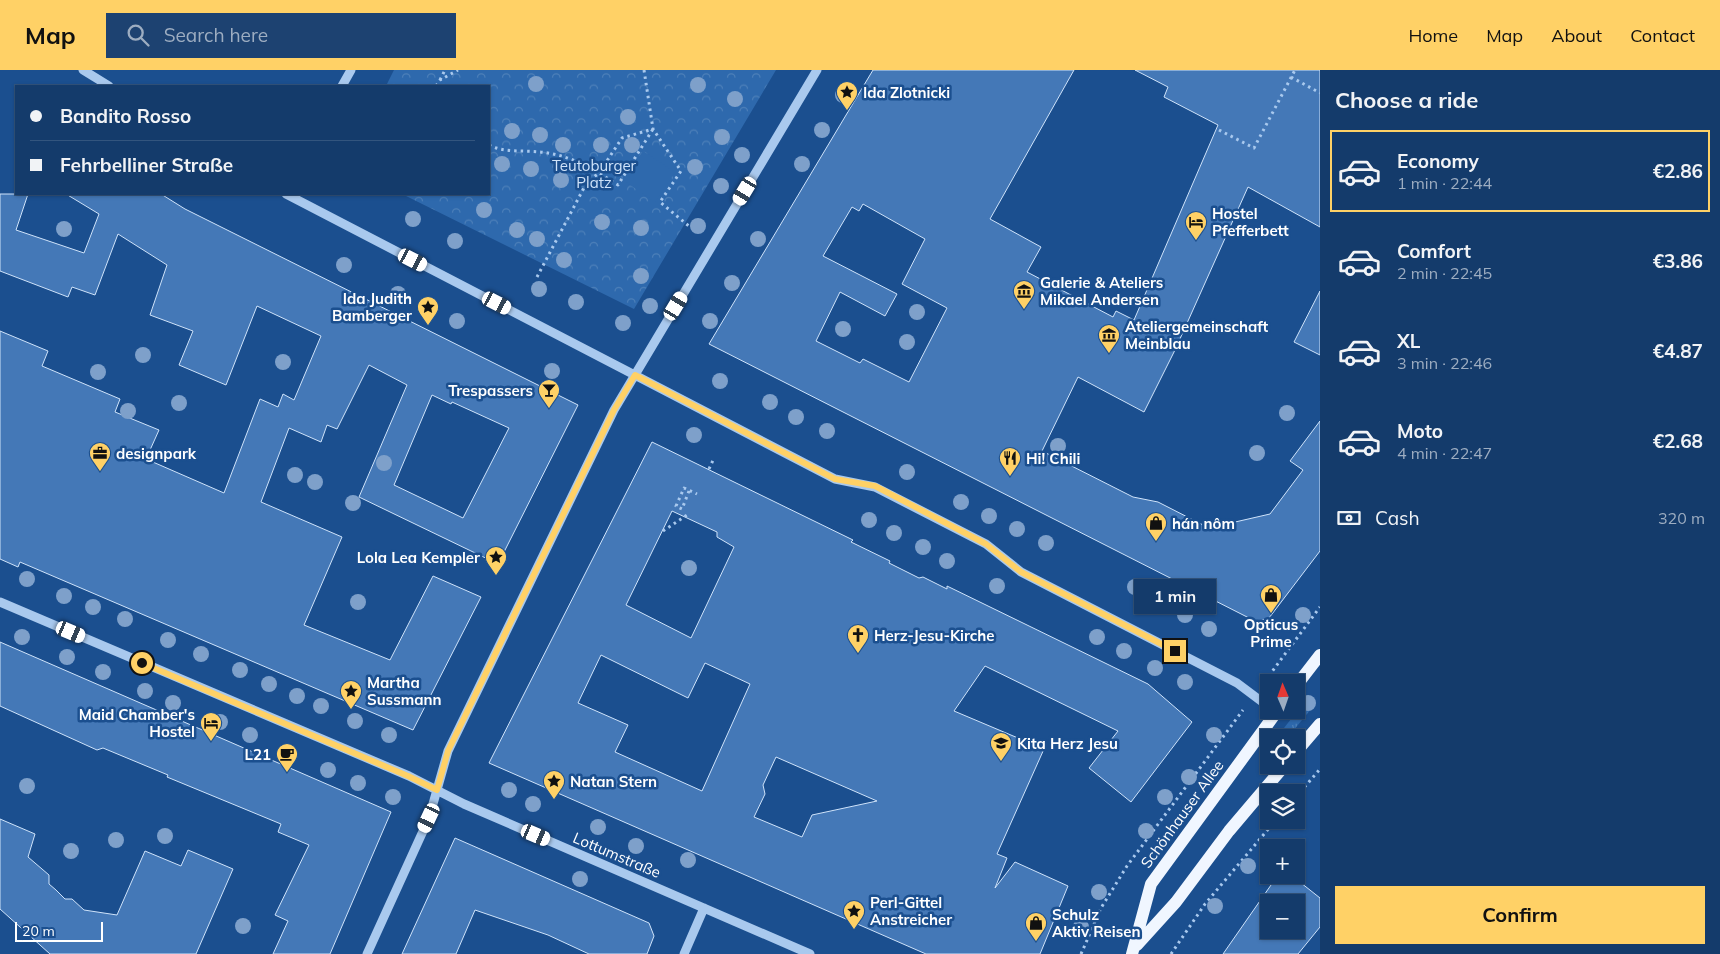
<!DOCTYPE html>
<meta charset="utf-8">
<style>
:root{--surface:#143b6b;--page:#1d4271;--text:#f1f3f6;--muted:#9dadc1;--line:#33557e;--accent:#ffd166}
body{margin:0;font-family:Mulish,sans-serif;background:var(--page);color:var(--text);height:100vh;display:flex;flex-direction:column;font-size:19px;white-space:nowrap}
*{box-sizing:border-box;margin:0}
p{font-size:16px;color:var(--muted)}
.icon{flex:none;width:28px;height:28px;fill:none;stroke:currentColor;stroke-width:2;stroke-linecap:round;stroke-linejoin:round}
.map{position:relative;flex:1;overflow:hidden}
.details{display:flex;flex-direction:column;background:var(--surface);width:400px}
.details>*{flex:none}
.banner{position:absolute;left:15px;top:15px;width:475px;height:110px;border-radius:0px;box-shadow:0 1px 4px #0004,0 0 0 1px var(--line);display:grid;align-content:center;height:110px;padding:0 15px;background:var(--surface)}
.needle{width:32px;rotate:358deg}
.buttons{position:absolute;left:1260px;top:604px;display:grid;gap:10px}
.buttons a{display:grid;place-items:center;width:45px;height:45px;border-radius:0px;background:var(--surface);box-shadow:0 1px 4px #0004,0 0 0 1px var(--line);font-size:25px}
.scale{position:absolute;left:15px;bottom:12px;width:88px;box-sizing:border-box;padding-left:5px;border:2px solid #fff;border-top:0;font-size:14px;line-height:18px;white-space:nowrap;color:#fff;-webkit-text-stroke:4px #1b4f8f;paint-order:stroke}
.end{position:absolute;width:22px;height:22px;margin:-11px;border:6px solid #ffd166;background:#111;box-shadow:0 0 0 2px #111}
.from{border-radius:50%}
.bubble{position:absolute;height:35px;border-radius:0px;background:var(--surface);box-shadow:0 1px 4px #0004,0 0 0 1px var(--line);font-size:16px;font-weight:700;line-height:35px;text-align:center}
.car{position:absolute;width:15px;height:30px;margin:-15px -8px;border-radius:6px;box-shadow:0 0 4px 1px #0007;background:linear-gradient(#fff 24%,#345 0 40%,#fff 0 76%,#345 0 86%,#fff 0)}
.banner b{display:flex;align-items:center;gap:18px;height:48px;font-size:19px}
.banner b+b{border-top:1px solid var(--line)}
.banner i{width:12px;height:12px;background:var(--text)}
ul{padding:0;list-style:none}
li{display:flex;align-items:center;gap:15px;height:82px;margin:0 10px 8px;padding:0 5px;border:2px solid transparent;border-radius:0px}
li div{flex:1}
li b{display:block;font-size:19px}
li em{font-style:normal;font-weight:700}
li.on{border-color:var(--accent)}
li>.icon{width:45px;height:45px;stroke-width:1.5}
h2{padding:0 15px;font-size:22px;line-height:60px}
.pay{display:flex;align-items:center;gap:12px;height:55px;padding:0 15px;font-size:19px}
.pay p{margin-inline-start:auto}
.button{display:flex;gap:10px;margin-top:auto;padding:10px 15px}
.button a{flex:1;height:58px;border-radius:0px;background:var(--accent);color:#111;font-size:20px;font-weight:700;line-height:58px;text-align:center}
header{display:flex;align-items:center;gap:30px;box-sizing:border-box;height:70px;padding:0 25px;background:var(--accent);color:#111}
header strong{font-size:24px}
nav{display:flex;gap:28px;margin-inline-start:auto;font-size:18px}
.search{width:350px;height:45px;background:var(--page);display:flex;align-items:center;gap:12px;box-sizing:border-box;padding:0 18px;border-radius:0px;color:var(--muted);font-size:19px}
main{display:flex;flex:1;min-height:0}
.map>svg:first-child{display:block}
</style>
<header>
<strong>Map</strong>
<div class="search"><svg class="icon" aria-label="search" viewBox="0 0 24 24"><circle cx="10" cy="10" r="6"/><path d="M15 15l6 6"/></svg>Search here</div>
<nav><a>Home</a><a>Map</a><a>About</a><a>Contact</a></nav>
</header>
<main>
<div class="map">
<svg width="1320" height="884" viewBox="0 0 1320 884">
<defs>
<pattern id="grass-tufts" width="24" height="20" patternUnits="userSpaceOnUse" patternTransform="scale(1.25)"><rect width="24" height="20" fill="#2e69ad"/><path d="M3 7l-1-3M5 7V3M7 7l1-3M15 17l-1-3M17 17v-4M19 17l1-3" fill="none" stroke="#4d80b9"/></pattern>
<pattern id="park-crowns" width="20" height="18" patternUnits="userSpaceOnUse" patternTransform="scale(1.25)"><rect width="20" height="18" fill="#2e69ad"/><path d="M2 6a3 3 0 1 1 6 0M12 15a3 3 0 1 1 6 0" fill="none" stroke="#4d80b9"/></pattern>
</defs>
<rect width="100%" height="100%" fill="#1b4f8f"/>
<path fill="url(#grass-tufts)" d="M1309 626 1316 633 1288 667H1277Z"/>
<path fill="url(#park-crowns)" d="M394 0H776L634 239 402 124H489V16H386Z"/>
<path fill="#2e69ad" d="M643 81 675 102 655 132 623 110Z"/>
<path fill="#4478b7" stroke="#cfe3fa" fill-rule="evenodd" d="M873 0H1074L990 149 1041 177 1027 202 1113 247 1116 241 1134 250 1218 55 1164 27 1168 17 1135 0H1320V157L1248 117 1175 280 1144 342 1078 307 1042 381 1133 427 1158 432 1209 458 1270 444 1303 400 1290 391 1320 351V481L1269 548 1260 551 1253 550 709 274ZM863 134 925 169 902 214 947 238 909 312 863 289 860 293 816 271 840 222 885 246 897 224 823 186 852 137 859 141Z
M0 124H28L16 160 84 183 99 144 66 124H161L185 139 578 335 498 494 359 427 407 315 369 295 337 359 327 355 321 372 289 358 261 432 342 467 304 555 390 590 433 506 481 527 413 660 20 492 18 497 0 489V261L48 281 42 296 120 329 115 342 159 360 146 389 224 423 260 329 278 337 283 324 294 330 321 266 257 236 226 315 179 295 193 261 150 245 167 195 118 164 95 225 72 217 68 227 0 201ZM432 325 451 334 452 332 509 358 463 448 394 415Z
M1320 221V285L1294 272Z
M652 372 853 470 851 472 890 491 889 493 919 508 923 507 947 519V516L1148 614 1192 652 1131 732 1089 698 1118 661 985 596 954 641 1044 679 997 784 1007 788 995 818 1015 792 1068 816 1040 884H926L489 693ZM672 441 717 462V467L734 477 691 568 626 535ZM601 585 688 628 705 593 750 614 702 721 615 682 628 655 578 633ZM776 687 877 731 812 745 802 767 754 747 765 724 763 715Z
M0 572 391 742 330 884H273L288 851 275 845 309 775 278 762 281 754 167 707 168 705 103 678 97 680 0 636Z
M0 749 35 764 28 787 49 805V814L56 820 65 829H72L84 840 117 845 145 781 181 796 188 780 233 799 196 884H50L0 839Z
M455 768 649 853 654 866 647 884H589L548 865 475 840 456 884H402Z
M1278 805H1291L1320 828V857L1298 884H1223ZM1269 832H1296V860H1269Z"/>
<g fill="none" stroke-linecap="round" stroke-linejoin="round">
<path stroke="#a9c9ee" stroke-width="3" stroke-dasharray="2.5 4" stroke-linecap="butt" d="M644 0 653 59 681 101 660 132 690 157
M1291 7 1320 23
M440 10 445 0
M436 16 440 10 458 0
M1219 60 1254 78 1295 0
M489 75C504 83 523 80 540 82 561 84 581 92 599 103L622 68 653 59
M537 207 587 112 599 103 618 115 653 59
M709 399 714 388
M689 421 682 439 676 436 684 418 697 424
M663 461 687 445
M1265 611 1320 537
M1296 727 1320 699
M1081 884 1101 838 1127 796 1243 640
M1171 884 1205 834 1276 750"/>
<path stroke="#a9c9ee" stroke-width="9" d="M83 0 109 16
M342 16 351 0
M286 124 835 409 875 417 986 474 1021 502 1237 613 1269 637
M0 532 409 706 464 734 810 884
M367 884 429 748 448 681 614 340 817 0
M684 884 704 838"/>
<path stroke="#f0f6ff" stroke-width="12" d="M1296 616 1320 585
M1296 682 1320 654
M1137 875 1176 832 1229 761 1285 695
M1132 884 1151 814 1278 640"/>
</g>
<g fill="#7ea0ca">
<circle cx="536" cy="14" r="8"/>
<circle cx="698" cy="15" r="8"/>
<circle cx="843" cy="25" r="8"/>
<circle cx="735" cy="29" r="8"/>
<circle cx="628" cy="47" r="8"/>
<circle cx="822" cy="60" r="8"/>
<circle cx="512" cy="61" r="8"/>
<circle cx="540" cy="65" r="8"/>
<circle cx="722" cy="67" r="8"/>
<circle cx="563" cy="75" r="8"/>
<circle cx="601" cy="75" r="8"/>
<circle cx="632" cy="75" r="8"/>
<circle cx="742" cy="85" r="8"/>
<circle cx="502" cy="94" r="8"/>
<circle cx="802" cy="94" r="8"/>
<circle cx="695" cy="97" r="8"/>
<circle cx="531" cy="99" r="8"/>
<circle cx="561" cy="110" r="8"/>
<circle cx="721" cy="116" r="8"/>
<circle cx="484" cy="140" r="8"/>
<circle cx="413" cy="149" r="8"/>
<circle cx="602" cy="152" r="8"/>
<circle cx="698" cy="156" r="8"/>
<circle cx="641" cy="158" r="8"/>
<circle cx="64" cy="159" r="8"/>
<circle cx="517" cy="160" r="8"/>
<circle cx="537" cy="169" r="8"/>
<circle cx="758" cy="169" r="8"/>
<circle cx="455" cy="171" r="8"/>
<circle cx="564" cy="190" r="8"/>
<circle cx="344" cy="195" r="8"/>
<circle cx="641" cy="206" r="8"/>
<circle cx="732" cy="213" r="8"/>
<circle cx="539" cy="219" r="8"/>
<circle cx="398" cy="224" r="8"/>
<circle cx="576" cy="232" r="8"/>
<circle cx="650" cy="236" r="8"/>
<circle cx="917" cy="242" r="8"/>
<circle cx="457" cy="251" r="8"/>
<circle cx="710" cy="251" r="8"/>
<circle cx="623" cy="253" r="8"/>
<circle cx="843" cy="259" r="8"/>
<circle cx="907" cy="272" r="8"/>
<circle cx="143" cy="285" r="8"/>
<circle cx="283" cy="292" r="8"/>
<circle cx="552" cy="301" r="8"/>
<circle cx="98" cy="302" r="8"/>
<circle cx="720" cy="311" r="8"/>
<circle cx="770" cy="332" r="8"/>
<circle cx="179" cy="333" r="8"/>
<circle cx="128" cy="341" r="8"/>
<circle cx="1287" cy="343" r="8"/>
<circle cx="796" cy="347" r="8"/>
<circle cx="827" cy="361" r="8"/>
<circle cx="694" cy="365" r="8"/>
<circle cx="1058" cy="376" r="8"/>
<circle cx="1257" cy="383" r="8"/>
<circle cx="384" cy="393" r="8"/>
<circle cx="907" cy="402" r="8"/>
<circle cx="295" cy="405" r="8"/>
<circle cx="315" cy="412" r="8"/>
<circle cx="961" cy="432" r="8"/>
<circle cx="353" cy="433" r="8"/>
<circle cx="989" cy="446" r="8"/>
<circle cx="869" cy="450" r="8"/>
<circle cx="1017" cy="459" r="8"/>
<circle cx="894" cy="463" r="8"/>
<circle cx="1046" cy="473" r="8"/>
<circle cx="923" cy="477" r="8"/>
<circle cx="947" cy="491" r="8"/>
<circle cx="689" cy="498" r="8"/>
<circle cx="27" cy="509" r="8"/>
<circle cx="997" cy="516" r="8"/>
<circle cx="1135" cy="517" r="8"/>
<circle cx="64" cy="526" r="8"/>
<circle cx="358" cy="532" r="8"/>
<circle cx="1161" cy="534" r="8"/>
<circle cx="93" cy="537" r="8"/>
<circle cx="1185" cy="545" r="8"/>
<circle cx="1303" cy="545" r="8"/>
<circle cx="125" cy="549" r="8"/>
<circle cx="1209" cy="559" r="8"/>
<circle cx="22" cy="567" r="8"/>
<circle cx="1097" cy="567" r="8"/>
<circle cx="168" cy="570" r="8"/>
<circle cx="1124" cy="581" r="8"/>
<circle cx="201" cy="584" r="8"/>
<circle cx="67" cy="587" r="8"/>
<circle cx="1155" cy="598" r="8"/>
<circle cx="240" cy="600" r="8"/>
<circle cx="103" cy="602" r="8"/>
<circle cx="1185" cy="612" r="8"/>
<circle cx="269" cy="614" r="8"/>
<circle cx="145" cy="621" r="8"/>
<circle cx="297" cy="626" r="8"/>
<circle cx="173" cy="633" r="8"/>
<circle cx="1308" cy="633" r="8"/>
<circle cx="321" cy="636" r="8"/>
<circle cx="355" cy="651" r="8"/>
<circle cx="220" cy="652" r="8"/>
<circle cx="250" cy="665" r="8"/>
<circle cx="389" cy="665" r="8"/>
<circle cx="1214" cy="665" r="8"/>
<circle cx="288" cy="682" r="8"/>
<circle cx="328" cy="700" r="8"/>
<circle cx="1189" cy="707" r="8"/>
<circle cx="358" cy="713" r="8"/>
<circle cx="27" cy="716" r="8"/>
<circle cx="509" cy="720" r="8"/>
<circle cx="393" cy="727" r="8"/>
<circle cx="1165" cy="727" r="8"/>
<circle cx="533" cy="734" r="8"/>
<circle cx="598" cy="757" r="8"/>
<circle cx="1146" cy="761" r="8"/>
<circle cx="165" cy="766" r="8"/>
<circle cx="116" cy="770" r="8"/>
<circle cx="636" cy="776" r="8"/>
<circle cx="71" cy="781" r="8"/>
<circle cx="688" cy="790" r="8"/>
<circle cx="1248" cy="796" r="8"/>
<circle cx="580" cy="809" r="8"/>
<circle cx="1099" cy="822" r="8"/>
<circle cx="1215" cy="836" r="8"/>
<circle cx="243" cy="856" r="8"/>
<circle cx="1081" cy="857" r="8"/>
</g>
<g fill="none" stroke-linecap="round" stroke-linejoin="round">
<path stroke="#ffd166" stroke-width="6" d="M142 593 408 706 437 720 448 681 614 340 635 305 835 409 875 416 986 474 1021 502 1175 581"/>
</g>
<defs>
<g id="sight-pin" transform="scale(1.125)"><path d="M0 17L-7.5 6A9.5 9.5 0 1 1 7.5 6Z" fill="#ffd166" stroke="#1b4f8f"/><path d="M0-6L1.8-2.2L6-1.7L2.9 1.2L3.7 5.4L0 3.3L-3.7 5.4L-2.9 1.2L-6-1.7L-1.8-2.2Z" fill="#111"/></g>
<g id="hotel-pin" transform="scale(1.125)"><path d="M0 17L-7.5 6A9.5 9.5 0 1 1 7.5 6Z" fill="#ffd166" stroke="#1b4f8f"/><path d="M-6-4.5h1.5V1H6V5H4.5V3h-9V5H-6ZM-4 0a1.8 1.8 0 1 1 3.6 0ZM.5 0V-2.5h3Q6-2.5 6 0Z" fill="#111"/></g>
<g id="museum-pin" transform="scale(1.125)"><path d="M0 17L-7.5 6A9.5 9.5 0 1 1 7.5 6Z" fill="#ffd166" stroke="#1b4f8f"/><path d="M0-6L6-3V-2H-6V-3ZM-5-1h2V3h-2ZM-1-1h2V3h-2ZM3-1h2V3H3ZM-6 4H6V6H-6Z" fill="#111"/></g>
<g id="bar-pin" transform="scale(1.125)"><path d="M0 17L-7.5 6A9.5 9.5 0 1 1 7.5 6Z" fill="#ffd166" stroke="#1b4f8f"/><path d="M-6-5H6L.8 .8V4.5H3.5V6h-7V4.5H-.8V.8Z" fill="#111"/></g>
<g id="office-pin" transform="scale(1.125)"><path d="M0 17L-7.5 6A9.5 9.5 0 1 1 7.5 6Z" fill="#ffd166" stroke="#1b4f8f"/><path d="M-6-3h4V-5.5h4V-3h4V5H-6ZM-1-4.5V-3h2v-1.5ZM-6 0V1H6V0Z" fill="#111"/></g>
<g id="restaurant-pin" transform="scale(1.125)"><path d="M0 17L-7.5 6A9.5 9.5 0 1 1 7.5 6Z" fill="#ffd166" stroke="#1b4f8f"/><path d="M-5-6h1v4h1v-4h1v4h1v-4h1v5L-1.5 .5V6h-2V.5L-5-1ZM5-6V6H3V1.5H1.5Q1.5-4 5-6Z" fill="#111"/></g>
<g id="shop-pin" transform="scale(1.125)"><path d="M0 17L-7.5 6A9.5 9.5 0 1 1 7.5 6Z" fill="#ffd166" stroke="#1b4f8f"/><path d="M-5-2.5h2.3a2.7 3.5 0 0 1 5.4 0H5L5.5 6h-11ZM-1.5-2.5h3a1.5 2.3 0 0 0-3 0Z" fill="#111"/></g>
<g id="church-pin" transform="scale(1.125)"><path d="M0 17L-7.5 6A9.5 9.5 0 1 1 7.5 6Z" fill="#ffd166" stroke="#1b4f8f"/><path d="M-1.2-6h2.4v3.5h3.3v2.4h-3.3V6h-2.4V-.1h-3.3v-2.4h3.3Z" fill="#111"/></g>
<g id="school-pin" transform="scale(1.125)"><path d="M0 17L-7.5 6A9.5 9.5 0 1 1 7.5 6Z" fill="#ffd166" stroke="#1b4f8f"/><path d="M0-5L7-2L0 1L-7-2ZM-4 1L0 2.5L4 1V4Q0 6-4 4Z" fill="#111"/></g>
<g id="cafe-pin" transform="scale(1.125)"><path d="M0 17L-7.5 6A9.5 9.5 0 1 1 7.5 6Z" fill="#ffd166" stroke="#1b4f8f"/><path d="M-5.5-4.5H6V0H3Q3 3.5 0 3.5H-2.5Q-5.5 3.5-5.5 0ZM3-3.2v2h1.7v-2ZM-6 4.5H4V6H-6Z" fill="#111"/></g>
</defs>
<g fill-rule="evenodd">
<use href="#sight-pin" x="847" y="22"/>
<use href="#hotel-pin" x="1196" y="152"/>
<use href="#museum-pin" x="1024" y="221"/>
<use href="#sight-pin" x="428" y="237"/>
<use href="#museum-pin" x="1109" y="265"/>
<use href="#bar-pin" x="549" y="320"/>
<use href="#office-pin" x="100" y="383"/>
<use href="#restaurant-pin" x="1010" y="388"/>
<use href="#shop-pin" x="1156" y="453"/>
<use href="#sight-pin" x="496" y="487"/>
<use href="#shop-pin" x="1271" y="525"/>
<use href="#church-pin" x="858" y="565"/>
<use href="#sight-pin" x="351" y="621"/>
<use href="#hotel-pin" x="211" y="653"/>
<use href="#school-pin" x="1001" y="673"/>
<use href="#cafe-pin" x="287" y="684"/>
<use href="#sight-pin" x="554" y="711"/>
<use href="#sight-pin" x="854" y="841"/>
<use href="#shop-pin" x="1036" y="853"/>
</g>
<g text-anchor="middle" dominant-baseline="central" stroke-width="5" stroke-linejoin="round" paint-order="stroke">
<g font-size="15" font-weight="bold" fill="#fff" stroke="#1b4f8f" text-anchor="start">
<text x="863" y="22">Ida Zlotnicki</text>
<text x="1212" y="143">Hostel<tspan x="1212" dy="17">Pfefferbett</tspan></text>
<text x="1040" y="212">Galerie &amp; Ateliers<tspan x="1040" dy="17">Mikael Andersen</tspan></text>
<text x="412" y="228" text-anchor="end">Ida Judith<tspan x="412" dy="17">Bamberger</tspan></text>
<text x="1125" y="256">Ateliergemeinschaft<tspan x="1125" dy="17">Meinblau</tspan></text>
<text x="533" y="320" text-anchor="end">Trespassers</text>
<text x="116" y="383">designpark</text>
<text x="1026" y="388">Hi! Chili</text>
<text x="1172" y="453">hán nôm</text>
<text x="480" y="487" text-anchor="end">Lola Lea Kempler</text>
<text x="1271" y="554" text-anchor="middle">Opticus<tspan x="1271" dy="17">Prime</tspan></text>
<text x="874" y="565">Herz-Jesu-Kirche</text>
<text x="367" y="612">Martha<tspan x="367" dy="17">Sussmann</tspan></text>
<text x="195" y="644" text-anchor="end">Maid Chamber's<tspan x="195" dy="17">Hostel</tspan></text>
<text x="1017" y="673">Kita Herz Jesu</text>
<text x="271" y="684" text-anchor="end">L21</text>
<text x="570" y="711">Natan Stern</text>
<text x="870" y="832">Perl-Gittel<tspan x="870" dy="17">Anstreicher</tspan></text>
<text x="1052" y="844">Schulz<tspan x="1052" dy="17">Aktiv Reisen</tspan></text>
</g>
<g font-size="15" fill="#cfe3fa" stroke="#1b4f8f">
<text x="594" y="95">Teutoburger<tspan x="594" dy="17">Platz</tspan></text>
</g>
<g font-size="15" fill="#fff" stroke="#1b4f8f">
<text transform="translate(1182 744) rotate(-54)">Schönhauser Allee</text>
<text transform="translate(617 785) rotate(23)">Lottumstraße</text>
</g>
</g>
</svg>
<div class="buttons">
<a><svg class="needle" viewBox="-14 -14 28 28"><path d="M0-13l5 13h-10z" fill="#e53935"/><path d="M0 13l5-13h-10z" fill="#9dadc1"/></svg></a>
<a><svg class="icon" aria-label="locate" viewBox="0 0 24 24"><circle cx="12" cy="12" r="6"/><path d="M12 2v4M12 18v4M2 12h4M18 12h4"/></svg></a>
<a><svg class="icon" aria-label="layers" viewBox="0 0 24 24"><path d="M12 4l9 5-9 5-9-5zM3 14l9 5 9-5"/></svg></a>
<a>+</a>
<a>−</a>
</div>
<div class="scale">20 m</div>
<i class="end from" style="left:142px;top:593px"></i>
<i class="end" style="left:1175px;top:581px"></i>
<div class="bubble" style="left:1134px;top:509px;width:82px">1 min</div>
<i class="car" style="left:745px;top:121px;rotate:211deg"></i>
<i class="car" style="left:413px;top:190px;rotate:117deg"></i>
<i class="car" style="left:497px;top:233px;rotate:117deg"></i>
<i class="car" style="left:676px;top:236px;rotate:31deg"></i>
<i class="car" style="left:71px;top:562px;rotate:113deg"></i>
<i class="car" style="left:429px;top:748px;rotate:205deg"></i>
<i class="car" style="left:536px;top:765px;rotate:113deg"></i>
<div class="banner">
<b><i class="from"></i>Bandito Rosso</b>
<b><i></i>Fehrbelliner Straße</b>
</div>
</div>
<section class="details">
<h2>Choose a ride</h2>
<ul>
<li class="on"><svg class="icon" aria-label="car" viewBox="0 0 24 24"><path d="M5 17H2v-5l4-1 3-4h7l3 4 3 1v5h-3M9 17h6M6 11h13"/><circle cx="7" cy="17" r="2"/><circle cx="17" cy="17" r="2"/></svg><div><b>Economy</b><p>1 min · 22:44</p></div><em>€2.86</em></li>
<li><svg class="icon" aria-label="car" viewBox="0 0 24 24"><path d="M5 17H2v-5l4-1 3-4h7l3 4 3 1v5h-3M9 17h6M6 11h13"/><circle cx="7" cy="17" r="2"/><circle cx="17" cy="17" r="2"/></svg><div><b>Comfort</b><p>2 min · 22:45</p></div><em>€3.86</em></li>
<li><svg class="icon" aria-label="car" viewBox="0 0 24 24"><path d="M5 17H2v-5l4-1 3-4h7l3 4 3 1v5h-3M9 17h6M6 11h13"/><circle cx="7" cy="17" r="2"/><circle cx="17" cy="17" r="2"/></svg><div><b>XL</b><p>3 min · 22:46</p></div><em>€4.87</em></li>
<li><svg class="icon" aria-label="car" viewBox="0 0 24 24"><path d="M5 17H2v-5l4-1 3-4h7l3 4 3 1v5h-3M9 17h6M6 11h13"/><circle cx="7" cy="17" r="2"/><circle cx="17" cy="17" r="2"/></svg><div><b>Moto</b><p>4 min · 22:47</p></div><em>€2.68</em></li>
</ul>
<div class="pay"><svg class="icon" aria-label="cash" viewBox="0 0 24 24"><path d="M3 7h18v10H3z"/><circle cx="12" cy="12" r="2"/></svg>Cash<p>320 m</p></div>
<div class="button"><a>Confirm</a></div>
</section>
</main>
